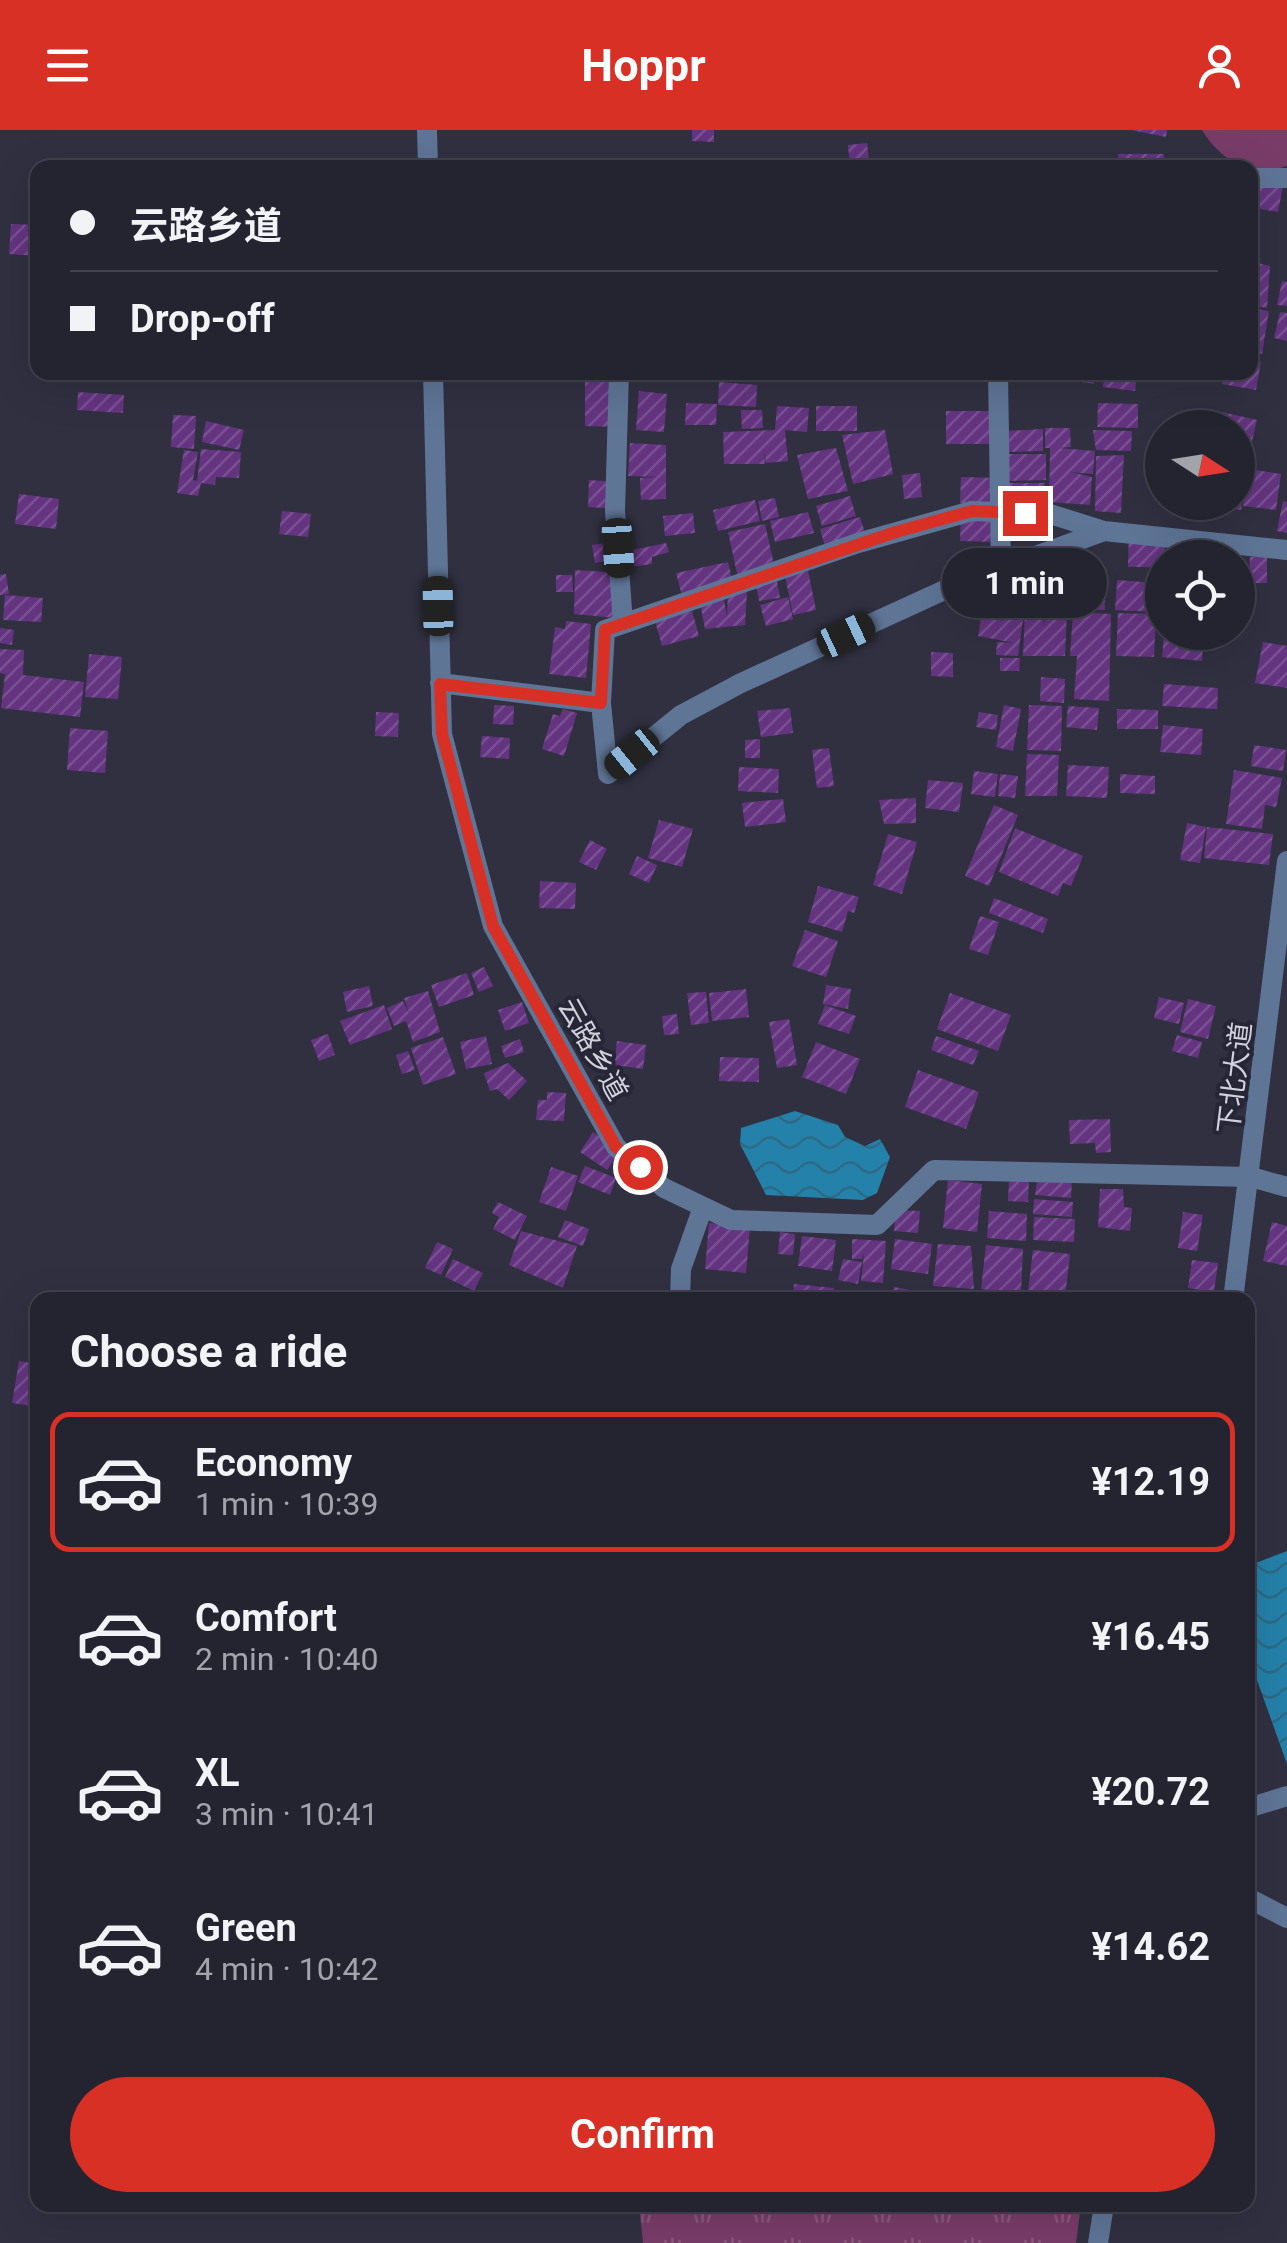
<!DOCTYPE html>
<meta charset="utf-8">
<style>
:root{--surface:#242431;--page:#30303d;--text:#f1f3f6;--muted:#a3a4ab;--line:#41414d;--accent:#d93025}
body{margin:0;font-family:Roboto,"Noto Sans SC",sans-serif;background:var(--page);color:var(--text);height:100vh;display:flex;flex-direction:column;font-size:38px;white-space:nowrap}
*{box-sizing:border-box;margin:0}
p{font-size:32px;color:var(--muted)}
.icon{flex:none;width:55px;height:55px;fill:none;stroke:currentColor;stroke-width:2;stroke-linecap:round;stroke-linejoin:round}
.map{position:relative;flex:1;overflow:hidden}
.drawer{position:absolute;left:30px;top:1162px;width:1225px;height:920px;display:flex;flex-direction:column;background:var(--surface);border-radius:20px;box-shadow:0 10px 40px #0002,0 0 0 2px var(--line)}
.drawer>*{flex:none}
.hud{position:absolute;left:30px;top:30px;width:1228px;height:220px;border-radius:20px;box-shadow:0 10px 40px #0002,0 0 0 2px var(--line);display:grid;align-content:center;height:220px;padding:0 40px;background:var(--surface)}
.needle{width:65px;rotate:102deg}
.tools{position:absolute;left:1145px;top:280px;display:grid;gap:20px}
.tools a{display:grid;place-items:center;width:110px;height:110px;border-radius:50%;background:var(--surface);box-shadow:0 10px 40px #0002,0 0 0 2px var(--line);font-size:50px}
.end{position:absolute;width:45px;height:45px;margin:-22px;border:12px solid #d93025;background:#fff;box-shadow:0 0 0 5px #fff}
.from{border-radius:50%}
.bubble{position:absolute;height:70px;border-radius:35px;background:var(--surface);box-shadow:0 10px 40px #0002,0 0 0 2px var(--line);font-size:32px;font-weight:700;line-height:70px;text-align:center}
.car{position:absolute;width:30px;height:60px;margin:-30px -15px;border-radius:12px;box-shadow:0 0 8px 2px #0007;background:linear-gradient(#222 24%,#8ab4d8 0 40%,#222 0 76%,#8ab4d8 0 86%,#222 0)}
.hud b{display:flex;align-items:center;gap:35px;height:95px;font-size:38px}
.hud b+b{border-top:2px solid var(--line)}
.hud i{width:25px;height:25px;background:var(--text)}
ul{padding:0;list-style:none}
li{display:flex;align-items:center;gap:30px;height:140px;margin:0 20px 15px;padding:0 20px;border:5px solid transparent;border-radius:20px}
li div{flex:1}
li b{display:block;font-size:38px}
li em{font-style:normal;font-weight:700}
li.selected{border-color:var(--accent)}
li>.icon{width:90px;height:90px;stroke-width:1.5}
h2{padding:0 40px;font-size:45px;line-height:120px}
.action{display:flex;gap:20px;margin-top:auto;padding:20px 40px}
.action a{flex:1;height:115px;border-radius:60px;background:var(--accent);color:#fff;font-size:40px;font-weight:700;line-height:115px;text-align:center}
header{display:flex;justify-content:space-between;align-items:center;height:130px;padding:0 40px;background:var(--accent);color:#fff;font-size:45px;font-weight:700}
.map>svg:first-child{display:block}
</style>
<header><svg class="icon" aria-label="menu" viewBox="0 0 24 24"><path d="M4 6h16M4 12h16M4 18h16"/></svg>Hoppr<svg class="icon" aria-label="person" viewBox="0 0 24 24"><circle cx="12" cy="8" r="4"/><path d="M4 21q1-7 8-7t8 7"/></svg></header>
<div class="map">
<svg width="1287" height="2113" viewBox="0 0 1287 2113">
<defs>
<pattern id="park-tufts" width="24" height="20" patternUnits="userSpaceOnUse" patternTransform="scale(2.5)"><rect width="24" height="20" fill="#793c69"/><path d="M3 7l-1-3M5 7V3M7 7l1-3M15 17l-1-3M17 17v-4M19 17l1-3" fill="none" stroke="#8b577e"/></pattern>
<pattern id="water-waves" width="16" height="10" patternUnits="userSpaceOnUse" patternTransform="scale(2.5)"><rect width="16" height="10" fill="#2481a9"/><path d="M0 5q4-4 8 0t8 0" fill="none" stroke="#2d6a85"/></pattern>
<pattern id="building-hatch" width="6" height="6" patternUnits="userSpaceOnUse" patternTransform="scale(2.5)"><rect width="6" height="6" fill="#643480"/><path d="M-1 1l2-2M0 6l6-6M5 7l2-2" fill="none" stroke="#795092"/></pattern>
</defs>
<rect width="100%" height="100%" fill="#303041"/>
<path fill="url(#park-tufts)" d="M639 2075H1081L1076 2113H643Z"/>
<path fill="#793c69" d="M1202 0H1287V36C1250 47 1221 31 1202 0Z"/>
<path fill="url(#water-waves)" d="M795 981 838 995 845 1007 865 1016 880 1009 890 1027 877 1063 863 1070 766 1065 740 1014 741 998Z
M1287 1421V1634L1248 1525V1436Z"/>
<path fill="url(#building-hatch)" d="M692 0H714V12L692 11Z
M1131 0H1167L1166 7Z
M867 13 870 38H850L848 15Z
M1118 24H1164L1165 38H1119Z
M1283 56 1278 82 1250 77V57Z
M11 94 38 95V126L9 124Z
M1250 131 1270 136 1267 178 1250 175Z
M1282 151 1287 152V176L1277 175Z
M1250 178 1269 181 1262 224 1250 222Z
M1280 182 1287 183V211L1274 208Z
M1250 230 1261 232 1256 260 1222 254 1225 242H1250Z
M628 242H666L665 252 627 249Z
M687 242H717V250L687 249Z
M769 242H809V249H769Z
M865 242H901V250H865Z
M913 242H948L947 249 912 247Z
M1063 242H1096L1094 254 1062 249Z
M1105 242H1137L1135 261 1103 257Z
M585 250H621V297L585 296Z
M719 252 757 255 756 277 718 275Z
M639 261 667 264 664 302 636 300Z
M78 262 124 265 123 283 77 280Z
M686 273 717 274 716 295H685Z
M1098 273 1138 274V298L1097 297Z
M777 276 809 278 807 302 785 300 788 331 766 333 764 320 765 334H724L723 302 775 300Z
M816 276H857V301H816Z
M741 280H762L763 298 742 299Z
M946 281H996L995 314H946Z
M1222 282 1257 290 1248 328 1238 326V298H1219Z
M173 285 196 286 194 319 171 317Z
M206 291 244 300 239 320 202 312Z
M1045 298H1070L1071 317 1059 318 1095 321 1093 344 1070 342 1092 347 1090 375 1049 372 1050 318H1045Z
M1043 299V321L1006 322V301Z
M885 300 893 344 853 354 842 305Z
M1093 300 1132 301 1131 321 1096 320Z
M630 313 666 315V369L641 370 640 348 658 347 628 346Z
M836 318 848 361 808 369 797 325Z
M201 319 241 322 239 348 216 347 215 355 201 353 198 366 177 363 184 320 198 322 193 350 197 351Z
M1005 324H1046V350L1005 351Z
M1124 325 1121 383 1095 381 1096 326Z
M1238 336 1247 337 1241 380 1205 375 1238 372Z
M1249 339 1281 344 1276 380 1243 376Z
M920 343 922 367 904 369 902 345Z
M961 347 997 348 996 375 960 373Z
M589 350 619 352 617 379 588 377Z
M1006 353H1045L1044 372H1006Z
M19 364 59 369 56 399 15 394Z
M850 366 856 386 822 396 816 376Z
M775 368 779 387 762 391 758 371Z
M755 370 760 391 718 401 713 380Z
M1283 371 1287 372V403L1277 401Z
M282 381 311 384 308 407 279 404Z
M808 382 814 403 775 412 770 391Z
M693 383 695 403 665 406 663 386Z
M860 387 867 409 826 420 820 399Z
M961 387 994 388 993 412 960 411Z
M765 394 775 439 738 448 728 402Z
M1129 397 1168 398 1162 437H1128Z
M613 412 615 429 595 433 592 415Z
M666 413 669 422 652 427V434L630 437 628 421Z
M1250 427H1267V453H1249Z
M728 432 733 454 682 466 676 443Z
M575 440 620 443 616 488 574 484Z
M808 441 816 480 793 485 785 446Z
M6 444 9 464 0 465V445Z
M556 445H572L573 462H556Z
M776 446 780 468 759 471 755 449Z
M1117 450 1156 453 1153 482 1115 480Z
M1104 451 1105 480H1079L1078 452Z
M1051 453 1066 454 1065 477 1050 476Z
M983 456 1024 459 1022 477 982 475Z
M728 461 747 462 745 495 705 499 699 468 723 464 727 487Z
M5 465 43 468 41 492 3 490Z
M788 467 793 489 766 496 760 475Z
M692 481 699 506 662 516 655 491Z
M1045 481 1067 482 1065 526H1023L1025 482H1043L1044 498Z
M982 482 1023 490 1018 526 996 525 997 512 1014 513 978 506Z
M1073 482 1111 484 1109 571 1074 569 1077 526H1070Z
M1118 483 1156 484 1154 527 1116 526Z
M566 491 591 494 586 548 549 544 555 497 565 499Z
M0 498 14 500 12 515 0 513Z
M1164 502 1203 509 1202 531 1162 527Z
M1263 512 1287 516V558L1255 553Z
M0 519 24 520 23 545 84 552 80 587 1 578 5 544 0 543Z
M931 522 953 523V547L931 546Z
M89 524 122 527 118 569 85 567Z
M1000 528H1020L1019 541H1000Z
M1041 547 1065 549 1064 573 1040 571Z
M1164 554 1218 558 1217 579 1162 576Z
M494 575 514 576 513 595 493 594Z
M1004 575 1021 579 1013 621 996 617Z
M1029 575 1062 576 1061 621 1027 620Z
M1068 576 1099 578 1097 600 1066 597Z
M790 578 793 603 761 607 757 581Z
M563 579 577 583 564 626 542 619 553 584 560 586Z
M1117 579 1158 580V599H1117Z
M376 582 399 583 398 607 375 606Z
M979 582 998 585 996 600 976 597Z
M1163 595 1203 599 1201 625 1160 622Z
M70 598 108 601 105 643 67 640Z
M482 606 510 608 509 629 480 627Z
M760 609V628H745V610Z
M1254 615 1286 620 1283 641 1251 636Z
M829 618 834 656 817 658 812 620Z
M1027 624 1059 625 1057 666H1025Z
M1068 635 1109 637 1107 668 1066 666Z
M739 637 779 639 778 663 738 661Z
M1234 640 1282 648 1276 677 1265 675 1262 699 1226 694Z
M974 641 998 644 995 667 971 664Z
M1000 644 1018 646 1015 668 998 666Z
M1120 644 1155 646V664L1120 663Z
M928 650 963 653 959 682 925 678Z
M916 668V693L884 694 879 670Z
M783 669 786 692 745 697 742 673Z
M994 675 1018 685 989 756 965 746Z
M659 690 693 699 682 737 648 728Z
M1187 693 1206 697 1200 733 1180 730Z
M1207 697 1273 704 1269 735 1204 728Z
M1015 698 1083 726 1071 756 1063 753 1058 766 999 742Z
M888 704 917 712 902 764 873 755Z
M590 710 607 719 596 740 579 732Z
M637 726 657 735 649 753 629 744Z
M540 751 576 753 575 779 539 778Z
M818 756 859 767 854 783 848 781 842 802 808 792Z
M994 768 1048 789 1043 803 989 783Z
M980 786 999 792 988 825 969 819Z
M805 800 838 811 826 847 792 836Z
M484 837 493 856 479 862 471 843Z
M467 843 474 865 439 877 431 855Z
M826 855 851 859 848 879 823 874Z
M369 856 373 876 347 882 343 862Z
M746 859 749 887 712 891 709 863Z
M428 861 440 902 413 912 406 891 394 896 387 878 403 871 409 883 404 868Z
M706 862 709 893 691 895 687 863Z
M950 863 1011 885 998 921 937 899Z
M1159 867 1184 873 1179 894 1154 888Z
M1188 869 1216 876 1208 909 1180 902Z
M522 872 529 893 505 901 498 880Z
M384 875 392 899 350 915 340 891Z
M825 875 856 886 849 904 818 894Z
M677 884 679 904 664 905 662 886Z
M789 889 797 935 777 938 769 892Z
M328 904 335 925 319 931 311 910Z
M1177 905 1202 912 1198 928 1172 921Z
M486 906 492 934 466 939 460 912Z
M936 906 979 921 973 935 931 920Z
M443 907 456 944 423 955 411 918Z
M520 909 524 922 505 928 501 916Z
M617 911 646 915 643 939 614 935Z
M816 912 860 929 846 964 802 947Z
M408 921 415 940 402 944 396 925Z
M720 927 759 928V952L719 951Z
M508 933 527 951 509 970 497 959 490 961 484 943Z
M918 940 979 962 966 999 905 977Z
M547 962 566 963 564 991 536 990 538 970H547Z
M1110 989 1111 1022 1096 1023 1095 1013 1070 1014 1069 990Z
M593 1002 620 1021 607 1040 580 1022Z
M585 1036 616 1048 610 1065 578 1052Z
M551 1037 578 1046 566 1081 539 1072Z
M1038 1046 1072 1047 1071 1068 1035 1065Z
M1009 1049 1029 1050 1028 1072 1008 1071Z
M948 1050 982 1054 977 1102 943 1098Z
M1100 1059H1123L1124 1077 1132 1078 1130 1101 1098 1097Z
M1034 1069 1073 1072 1072 1087 1033 1084Z
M498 1072 527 1086 515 1110 493 1099 499 1087 492 1083Z
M896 1080 920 1081 918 1103 894 1101Z
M989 1081 1027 1084 1026 1111 987 1108Z
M1183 1082 1203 1085 1197 1121 1178 1118Z
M1034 1087 1075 1089 1074 1112 1033 1110Z
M565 1090 589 1099 583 1116 558 1107Z
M1272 1092 1287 1096V1136L1263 1131Z
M709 1093 750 1097 746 1143 705 1139Z
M521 1101 577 1116 563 1158 509 1135Z
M780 1102 795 1104 793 1125 778 1124Z
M802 1106 836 1110 832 1141 798 1136Z
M852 1109 886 1111 883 1153 861 1151 864 1123 862 1129H852Z
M895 1109 932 1114 928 1144 891 1139Z
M437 1112 453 1119 441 1145 425 1138Z
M938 1114 971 1116 974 1159 933 1156Z
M986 1115 1023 1119 1021 1163 981 1159Z
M1033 1120 1070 1124 1065 1168 1028 1162Z
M453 1129 483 1143 474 1161 445 1147Z
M843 1129 862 1132 858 1154 838 1150Z
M1192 1130 1218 1133 1214 1162 1188 1158Z
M794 1154 834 1158 832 1170H793Z
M894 1157 931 1164 929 1170H892Z
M986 1162 1026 1168 1025 1170H985Z
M19 1231 38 1234 31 1276 12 1273Z"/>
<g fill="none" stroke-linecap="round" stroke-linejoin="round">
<path stroke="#5f7596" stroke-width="20" d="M427 0 428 38
M1250 48H1287
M433 242 442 604 493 796 616 1017 664 1058 731 1090 877 1095 934 1040 1251 1047 1287 1057
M619 242 615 381 623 494
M998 242 1001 438
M440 553 601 573 608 644 681 585 741 553 951 457 1104 401 1287 420
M601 573 605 500 858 413 972 381 1050 384 1104 401
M680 1170 681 1139 703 1077
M1248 1678 1287 1666
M1248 1768 1287 1788"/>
<path stroke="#5f7596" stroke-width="20" d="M1233 1170 1287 731
M1098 2113 1104 2075"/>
</g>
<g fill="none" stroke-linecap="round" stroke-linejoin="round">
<path stroke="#d93025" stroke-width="12" d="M640 1037 616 1017 493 796 442 604 440 554 601 573 605 500 896 402 972 381 1025 383"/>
</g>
<g text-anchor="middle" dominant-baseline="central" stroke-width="8" stroke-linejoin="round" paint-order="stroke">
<g font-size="28" fill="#d1d2dd" stroke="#262637">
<text transform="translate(593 919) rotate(61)">云路乡道</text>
<text transform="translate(1235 948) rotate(-83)">下北大道</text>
</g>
</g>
</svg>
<div class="tools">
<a><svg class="needle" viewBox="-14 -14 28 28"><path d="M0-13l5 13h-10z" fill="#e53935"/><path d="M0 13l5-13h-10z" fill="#a3a4ab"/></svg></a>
<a><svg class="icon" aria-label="locate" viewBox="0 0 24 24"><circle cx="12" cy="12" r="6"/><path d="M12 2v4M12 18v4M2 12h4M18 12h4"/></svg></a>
</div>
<i class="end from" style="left:640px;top:1037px"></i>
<i class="end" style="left:1025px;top:383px"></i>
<div class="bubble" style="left:942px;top:418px;width:165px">1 min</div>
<i class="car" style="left:618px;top:418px;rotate:176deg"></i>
<i class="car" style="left:438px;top:476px;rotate:359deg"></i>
<i class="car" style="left:846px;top:505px;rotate:65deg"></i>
<i class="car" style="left:632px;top:624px;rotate:231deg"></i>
<div class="hud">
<b><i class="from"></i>云路乡道</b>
<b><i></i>Drop-off</b>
</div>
<section class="drawer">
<h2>Choose a ride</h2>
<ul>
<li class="selected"><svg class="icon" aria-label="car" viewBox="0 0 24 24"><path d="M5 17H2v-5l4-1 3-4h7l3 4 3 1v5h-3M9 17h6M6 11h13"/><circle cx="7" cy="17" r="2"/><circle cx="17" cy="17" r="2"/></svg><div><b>Economy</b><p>1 min · 10:39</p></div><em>¥12.19</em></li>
<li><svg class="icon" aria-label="car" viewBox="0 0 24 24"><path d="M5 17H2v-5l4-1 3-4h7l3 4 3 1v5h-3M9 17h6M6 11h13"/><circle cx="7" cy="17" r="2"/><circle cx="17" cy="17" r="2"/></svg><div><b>Comfort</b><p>2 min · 10:40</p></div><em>¥16.45</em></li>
<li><svg class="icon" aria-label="car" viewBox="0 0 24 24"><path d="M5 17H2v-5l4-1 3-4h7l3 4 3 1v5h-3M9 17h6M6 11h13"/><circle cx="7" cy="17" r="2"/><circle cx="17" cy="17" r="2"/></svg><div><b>XL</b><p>3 min · 10:41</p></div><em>¥20.72</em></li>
<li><svg class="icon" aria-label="car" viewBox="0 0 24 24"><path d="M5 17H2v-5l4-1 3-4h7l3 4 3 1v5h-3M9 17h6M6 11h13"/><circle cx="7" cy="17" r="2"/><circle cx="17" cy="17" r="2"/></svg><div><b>Green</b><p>4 min · 10:42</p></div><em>¥14.62</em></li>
</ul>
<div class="action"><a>Confirm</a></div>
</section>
</div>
